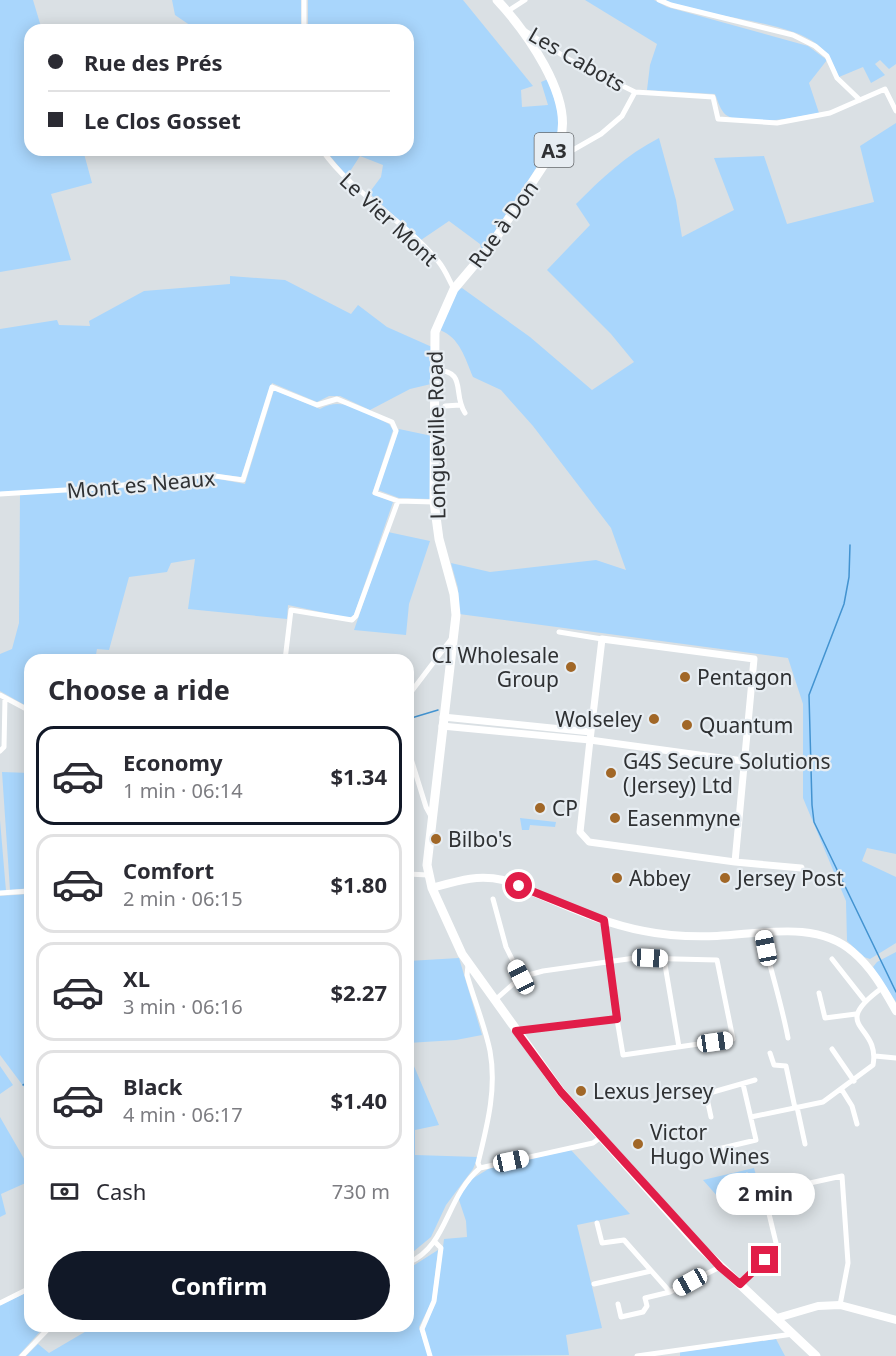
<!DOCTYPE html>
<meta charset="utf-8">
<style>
:root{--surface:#fff;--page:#f7f7f7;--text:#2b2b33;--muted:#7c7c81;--line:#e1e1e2;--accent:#111827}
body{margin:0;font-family:"Noto Sans",sans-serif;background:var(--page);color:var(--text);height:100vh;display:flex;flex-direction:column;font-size:22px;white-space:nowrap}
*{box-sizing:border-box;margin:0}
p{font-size:20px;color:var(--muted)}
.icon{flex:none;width:33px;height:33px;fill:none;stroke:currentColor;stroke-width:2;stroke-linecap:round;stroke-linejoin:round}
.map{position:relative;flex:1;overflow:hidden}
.details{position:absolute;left:24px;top:654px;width:390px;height:678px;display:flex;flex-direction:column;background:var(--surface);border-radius:18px;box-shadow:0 3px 15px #0003}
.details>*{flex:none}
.banner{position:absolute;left:24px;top:24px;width:390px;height:132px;border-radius:18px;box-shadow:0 3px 15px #0003;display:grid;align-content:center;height:132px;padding:0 24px;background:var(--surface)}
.end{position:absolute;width:27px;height:27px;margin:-14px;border:8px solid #e11d48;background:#fff;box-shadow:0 0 0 3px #fff}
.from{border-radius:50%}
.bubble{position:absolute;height:42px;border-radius:21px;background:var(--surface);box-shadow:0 3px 15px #0003;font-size:20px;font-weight:700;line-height:42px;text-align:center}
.car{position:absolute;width:18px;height:36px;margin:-18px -9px;border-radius:8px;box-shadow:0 0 4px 2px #0007;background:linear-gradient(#fff 24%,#345 0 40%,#fff 0 76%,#345 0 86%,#fff 0)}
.banner b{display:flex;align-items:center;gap:21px;height:57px;font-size:22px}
.banner b+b{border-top:2px solid var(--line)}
.banner i{width:15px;height:15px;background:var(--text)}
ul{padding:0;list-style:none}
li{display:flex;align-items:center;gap:18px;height:99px;margin:0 12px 9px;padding:0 12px;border:3px solid var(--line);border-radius:18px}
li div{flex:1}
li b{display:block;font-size:22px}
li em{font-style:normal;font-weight:700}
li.active{border-color:var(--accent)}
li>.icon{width:54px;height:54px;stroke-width:1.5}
h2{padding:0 24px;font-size:27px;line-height:72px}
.pay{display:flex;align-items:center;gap:15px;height:66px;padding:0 24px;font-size:22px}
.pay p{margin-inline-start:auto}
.cta{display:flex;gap:12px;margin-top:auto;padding:12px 24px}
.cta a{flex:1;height:69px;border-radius:36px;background:var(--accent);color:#fff;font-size:24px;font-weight:700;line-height:69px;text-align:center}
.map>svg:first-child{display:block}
</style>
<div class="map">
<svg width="896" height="1356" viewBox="0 0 896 1356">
<rect width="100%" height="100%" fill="#dae0e4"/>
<path fill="#a9d6fc" d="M0 0H33L42 30H30V150H83L92 183 51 194 71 260 0 272Z
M172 0H301V30H197L175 15Z
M308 0H463L533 86 521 90 522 107 548 105 541 82 548 79 561 121 557 136 482 251 480 244 449 221 421 240 369 193 381 177 383 165 360 156 347 176 325 150H408V30H308Z
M585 0H654L667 7 808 46 827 60 809 83 819 113C796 117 746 128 726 115 720 110 718 101 715 94L647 90 650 65 657 44Z
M665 0H896V64L889 69 880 60 875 64 885 75 871 83 863 67 839 77C835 70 832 60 826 53 802 19 703 19 665 0Z
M896 123V854L867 848 862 861 896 877V943L870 959 864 957 847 941 846 901 803 798V704L788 658 459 614 458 588 451 563 490 572 596 560 626 570 611 528 533 426 501 390 473 377C465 358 460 338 440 330L458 290 462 288 530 337 592 390 634 362 611 334 547 270 590 225 576 204C602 178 626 155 659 138L676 200 682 237 734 210 714 158 764 156 787 224 874 202 860 146Z
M230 276 285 280 351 314 358 305 387 327 432 347 431 384 410 389 370 410 340 396H329L317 402 272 383 241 477 208 473 80 488 0 492V329L57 320 59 325 90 326 89 321 144 291 230 284Z
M274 390 320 409C343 395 367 414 389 424L393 430 372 494 393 502 354 615 349 618 288 605 287 619 188 609 195 559 171 563 167 572 129 577 109 650 97 649 95 660H30V708L0 691V654L12 649 19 623 20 495 208 477 245 484Z
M399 429 432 436 430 499 399 498 378 490Z
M388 532 430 541 409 604 406 635 354 630Z
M2 772 30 773V888L10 890Z
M520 818 556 822 555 827 530 825 529 830H522Z
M0 820 6 891H0Z
M30 894V1095L0 1055V896Z
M896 952V1002L873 967 877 962Z
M459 958 482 1035 456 1040 408 1043V961Z
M408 1052 439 1125 415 1130V1155L478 1157 473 1169 446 1205 431 1237 408 1256Z
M0 1066 13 1085 0 1094Z
M0 1117 30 1169V1181L1 1194 6 1214 0 1217Z
M571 1150 630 1214 577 1225 602 1328 566 1335 569 1355 432 1356 424 1328 436 1303 444 1239 467 1237 466 1221 458 1197 472 1179 490 1168Z
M754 1168 756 1175 753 1178 747 1172 718 1197 703 1180Z
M438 1250 432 1301 419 1327 428 1356H26L38 1344 49 1353 95 1326H408V1269Z
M30 1291V1326H45L18 1356H0V1305Z
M776 1339 785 1356H680V1352Z"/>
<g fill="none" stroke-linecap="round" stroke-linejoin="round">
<path stroke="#4393d0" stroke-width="1.5" d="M850 545 849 577 844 604 809 695 812 805 814 822 896 992
M408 719 438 710
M23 1085 30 1081"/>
<path stroke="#fff" stroke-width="5" d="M304 0V30
M659 0 671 5 793 35 815 46 827 56 837 78 860 100
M508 11 525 0
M524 30 568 59 635 92
M322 150C353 194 404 220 438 261 445 269 449 280 454 289
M545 166 601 134 622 116 635 92 713 97 718 119 777 123 830 113 885 89 896 111
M435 370C468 371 452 393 465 413
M445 406 460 405
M0 494 98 488 208 475 243 480 272 387 317 405 337 399 392 422 396 431 375 493 398 501 434 502
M559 632 602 639
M285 660 291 610 352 620 356 616 398 501
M0 695 30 711
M408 696 452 638
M408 749 426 807 432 818
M0 751 4 747 5 698
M408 874 428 875
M0 893 30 891
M493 899 506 947 521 977
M604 920 617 1019
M762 932C770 969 781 1001 788 1038
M664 959 679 1047
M832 959 865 1001
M468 965 467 975C474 1000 485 1026 490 1051 497 1089 487 1126 478 1163L480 1168
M819 993 825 1018 856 1014
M495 1000 521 977 543 971 635 958 717 960 733 1039 623 1055 617 1019 517 1031
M832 1049 854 1081
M770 1053 774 1065 786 1066 795 1108
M875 1056 896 1058
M842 1090 852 1106 857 1124
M797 1107 805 1144
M711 1117 706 1094 755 1080
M751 1117 823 1102 873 1065C881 1024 827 1028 882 988
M714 1150 756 1140 743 1084
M597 1223 602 1243 624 1240 670 1292 720 1267
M408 1263C448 1246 445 1198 480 1168L593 1143 601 1137
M594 1284 651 1271
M740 1284 777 1247 764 1193 842 1176 848 1263 840 1305
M0 1303 30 1288
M618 1304 621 1317 643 1312 647 1306 645 1298 670 1292
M22 1356 51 1326
M430 1356 422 1329 434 1301 441 1248 435 1242
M637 1356 793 1334"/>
<path stroke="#fff" stroke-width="7" d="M443 717 591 732
M442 726 590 740 580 832 589 842 735 862 801 868
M735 862 754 659 602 639 590 740 743 761"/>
<path stroke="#fff" stroke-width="8" d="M432 888C457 881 477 874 503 880 549 897 595 922 644 931 668 936 692 937 717 936 761 934 817 920 853 952 872 968 884 990 896 1011
M777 1318 818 1306 840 1305 896 1320"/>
<path stroke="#fff" stroke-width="9" d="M497 0C525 30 574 97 560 140L492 244 454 289 435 332 434 502 439 539 454 594 456 615 427 865 432 888 462 954 561 1092 697 1244 816 1356"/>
</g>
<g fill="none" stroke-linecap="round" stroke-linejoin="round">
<path stroke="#e11d48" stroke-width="8" d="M519 886 604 920 617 1019 516 1031 561 1092 720 1267 740 1284 765 1260"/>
</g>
<g fill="#a16727" stroke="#e7edf2" stroke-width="2">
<circle cx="571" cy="667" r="6"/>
<circle cx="685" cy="677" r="6"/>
<circle cx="654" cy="719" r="6"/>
<circle cx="687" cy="725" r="6"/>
<circle cx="611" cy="773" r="6"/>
<circle cx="540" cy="808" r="6"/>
<circle cx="615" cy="818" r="6"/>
<circle cx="436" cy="839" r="6"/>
<circle cx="617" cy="878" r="6"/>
<circle cx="725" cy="878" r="6"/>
<circle cx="581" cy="1091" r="6"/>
<circle cx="638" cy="1144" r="6"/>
</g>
<g text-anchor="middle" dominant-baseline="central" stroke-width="4.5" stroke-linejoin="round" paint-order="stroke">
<rect fill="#e7edf2" stroke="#66696c" stroke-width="1.5" x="534.5" y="133" width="39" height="34" rx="4.5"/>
<g font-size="20" font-weight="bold" fill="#2f3133">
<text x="554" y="150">A3</text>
</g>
<g font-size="21" fill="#2f3133" stroke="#e7edf2">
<text transform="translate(577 59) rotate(30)">Les Cabots</text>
<text transform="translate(389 219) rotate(43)">Le Vier Mont</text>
<text transform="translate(503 224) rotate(-54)">Rue à Don</text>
<text transform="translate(436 435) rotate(-91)">Longueville Road</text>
<text transform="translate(141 484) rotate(-5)">Mont es Neaux</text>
</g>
<g font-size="21" fill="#2f3133" stroke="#e7edf2" text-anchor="start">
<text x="559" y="655" text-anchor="end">CI Wholesale<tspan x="559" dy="24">Group</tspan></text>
<text x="697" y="677">Pentagon</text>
<text x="642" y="719" text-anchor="end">Wolseley</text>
<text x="699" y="725">Quantum</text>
<text x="623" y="761">G4S Secure Solutions<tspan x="623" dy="24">(Jersey) Ltd</tspan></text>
<text x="552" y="808">CP</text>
<text x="627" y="818">Easenmyne</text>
<text x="448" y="839">Bilbo's</text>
<text x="629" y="878">Abbey</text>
<text x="737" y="878">Jersey Post</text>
<text x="593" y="1091">Lexus Jersey</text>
<text x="650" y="1132">Victor<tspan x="650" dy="24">Hugo Wines</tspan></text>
</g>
</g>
</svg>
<i class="end from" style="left:519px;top:886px"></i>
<i class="end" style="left:765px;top:1260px"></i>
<div class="bubble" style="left:716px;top:1173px;width:99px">2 min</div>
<i class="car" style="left:766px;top:948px;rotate:349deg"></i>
<i class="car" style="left:650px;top:958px;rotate:93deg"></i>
<i class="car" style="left:521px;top:977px;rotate:333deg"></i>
<i class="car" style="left:715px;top:1042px;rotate:82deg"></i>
<i class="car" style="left:511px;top:1161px;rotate:78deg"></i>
<i class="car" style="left:690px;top:1282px;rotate:241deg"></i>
<div class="banner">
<b><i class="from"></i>Rue des Prés</b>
<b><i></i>Le Clos Gosset</b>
</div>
<section class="details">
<h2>Choose a ride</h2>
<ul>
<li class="active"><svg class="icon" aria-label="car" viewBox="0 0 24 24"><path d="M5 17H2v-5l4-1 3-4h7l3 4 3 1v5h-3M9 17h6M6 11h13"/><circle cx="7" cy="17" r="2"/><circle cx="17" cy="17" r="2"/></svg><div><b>Economy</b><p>1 min · 06:14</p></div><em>$1.34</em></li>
<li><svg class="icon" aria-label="car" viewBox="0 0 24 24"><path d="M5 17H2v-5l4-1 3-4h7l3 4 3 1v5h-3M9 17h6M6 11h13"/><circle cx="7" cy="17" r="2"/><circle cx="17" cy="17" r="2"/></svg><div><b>Comfort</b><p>2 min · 06:15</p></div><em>$1.80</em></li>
<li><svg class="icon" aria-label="car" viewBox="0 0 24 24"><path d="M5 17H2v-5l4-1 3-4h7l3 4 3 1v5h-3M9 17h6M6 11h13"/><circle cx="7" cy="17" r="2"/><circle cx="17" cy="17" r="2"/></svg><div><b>XL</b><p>3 min · 06:16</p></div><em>$2.27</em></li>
<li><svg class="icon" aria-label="car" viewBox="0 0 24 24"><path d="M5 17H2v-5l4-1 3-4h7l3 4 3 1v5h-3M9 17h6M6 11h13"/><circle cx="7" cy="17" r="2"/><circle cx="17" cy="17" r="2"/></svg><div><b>Black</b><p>4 min · 06:17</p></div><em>$1.40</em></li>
</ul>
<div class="pay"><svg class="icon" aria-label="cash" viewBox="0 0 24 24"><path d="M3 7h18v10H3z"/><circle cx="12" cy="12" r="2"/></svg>Cash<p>730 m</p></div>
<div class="cta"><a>Confirm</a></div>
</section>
</div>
